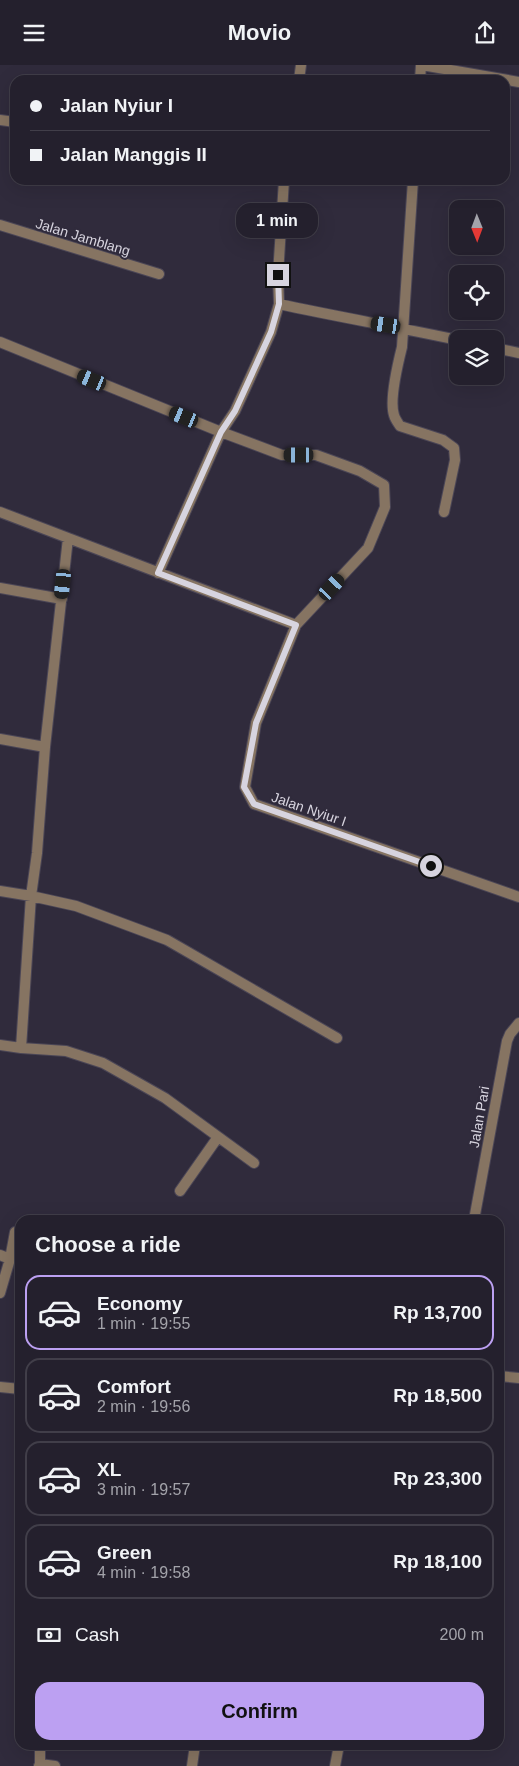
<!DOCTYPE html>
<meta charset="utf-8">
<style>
:root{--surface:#24202d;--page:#302d39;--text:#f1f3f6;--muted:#a3a3aa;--line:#413e49;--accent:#bca0f2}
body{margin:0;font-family:Arial,sans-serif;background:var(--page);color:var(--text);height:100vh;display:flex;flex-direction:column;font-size:19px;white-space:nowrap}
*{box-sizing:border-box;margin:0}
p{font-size:16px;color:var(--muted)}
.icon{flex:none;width:28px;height:28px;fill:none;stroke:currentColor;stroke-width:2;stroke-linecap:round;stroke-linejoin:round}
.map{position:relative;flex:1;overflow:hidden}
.drawer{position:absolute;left:15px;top:1150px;width:489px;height:535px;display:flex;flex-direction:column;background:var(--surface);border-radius:15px;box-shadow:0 5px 20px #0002,0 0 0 1px var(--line)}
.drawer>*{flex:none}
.hud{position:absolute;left:10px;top:10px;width:500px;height:110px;border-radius:15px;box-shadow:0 5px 20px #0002,0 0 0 1px var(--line);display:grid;align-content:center;height:110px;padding:0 20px;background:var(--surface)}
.needle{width:32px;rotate:179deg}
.controls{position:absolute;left:449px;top:135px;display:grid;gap:10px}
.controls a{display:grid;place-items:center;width:55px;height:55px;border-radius:10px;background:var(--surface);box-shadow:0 5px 20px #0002,0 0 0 1px var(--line);font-size:25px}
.end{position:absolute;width:22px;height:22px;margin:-11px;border:6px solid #d7d4df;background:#111;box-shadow:0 0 0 2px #111}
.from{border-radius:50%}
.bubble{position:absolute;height:35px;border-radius:15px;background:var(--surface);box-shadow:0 5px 20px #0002,0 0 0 1px var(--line);font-size:16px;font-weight:800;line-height:35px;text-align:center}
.car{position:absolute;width:15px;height:30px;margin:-15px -8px;border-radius:6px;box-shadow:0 0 4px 1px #0007;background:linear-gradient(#222 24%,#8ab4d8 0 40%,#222 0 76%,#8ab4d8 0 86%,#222 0)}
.hud b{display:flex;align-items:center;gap:18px;height:48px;font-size:19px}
.hud b+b{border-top:1px solid var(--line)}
.hud i{width:12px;height:12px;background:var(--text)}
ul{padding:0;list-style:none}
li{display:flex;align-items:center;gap:15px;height:75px;margin:0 10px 8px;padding:0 10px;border:2px solid var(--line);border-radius:15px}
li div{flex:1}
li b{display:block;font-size:19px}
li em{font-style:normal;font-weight:800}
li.current{border-color:var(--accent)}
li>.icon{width:45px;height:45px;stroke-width:1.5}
h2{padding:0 20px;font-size:22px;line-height:60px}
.pay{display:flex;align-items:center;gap:12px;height:55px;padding:0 20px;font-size:19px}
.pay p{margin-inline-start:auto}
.button{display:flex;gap:10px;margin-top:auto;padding:10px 20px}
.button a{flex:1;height:58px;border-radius:15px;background:var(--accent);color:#111;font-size:20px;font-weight:800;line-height:58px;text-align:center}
header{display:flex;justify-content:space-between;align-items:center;height:65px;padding:0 20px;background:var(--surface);font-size:22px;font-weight:800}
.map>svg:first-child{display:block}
</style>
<header><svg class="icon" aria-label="menu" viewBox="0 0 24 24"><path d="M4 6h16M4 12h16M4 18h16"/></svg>Movio<svg class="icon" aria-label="share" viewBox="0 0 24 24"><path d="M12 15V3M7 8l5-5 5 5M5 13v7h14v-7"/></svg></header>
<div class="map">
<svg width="519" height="1701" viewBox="0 0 519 1701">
<rect width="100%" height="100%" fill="#302b3c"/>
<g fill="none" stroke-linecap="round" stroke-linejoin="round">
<g stroke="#4b4656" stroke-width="12">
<path id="street" d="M422 0 519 17
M299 15 301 0
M420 15 421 0
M0 55 15 57
M413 115 402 282C398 298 389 335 394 350 395 354 398 358 400 361L443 375 454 383 455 395 444 447
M0 160 159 209
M279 239C338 252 398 262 458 275
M0 277 221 367 282 390H316L360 406 384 420 385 442 368 483 296 560 256 658 245 722 254 739 519 832
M495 283 519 288
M0 447 296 560
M158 508 221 367 235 346 271 267 279 239 278 210 284 115
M0 523 62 534
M0 674 45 682
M0 826 31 831 76 841 167 875 337 973
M0 980 21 983 66 986 103 998 165 1033 254 1098
M21 983 31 831 37 788 45 682 68 473
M180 1126 218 1072
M474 1155 507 976 510 969 519 958
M0 1190 10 1194
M0 1228 10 1194 15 1167
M499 1311 519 1313
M0 1322 20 1324
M40 1680V1699
M39 1701 40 1699 55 1701
M192 1701 195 1680
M335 1701 339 1680"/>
</g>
<use href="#street" stroke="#867462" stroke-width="10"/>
</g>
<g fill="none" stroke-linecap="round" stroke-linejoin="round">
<path stroke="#d7d4df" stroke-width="6" d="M278 210 279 239 271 267 235 346 221 367 158 508 296 560 256 658 244 722 254 739 431 801"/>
</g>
<g text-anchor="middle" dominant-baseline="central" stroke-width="4" stroke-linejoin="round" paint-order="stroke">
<g font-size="14" fill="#d7d4df" stroke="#302b3c">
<text transform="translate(83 172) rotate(17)">Jalan Jamblang</text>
<text transform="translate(309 744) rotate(19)">Jalan Nyiur I</text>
<text transform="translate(479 1052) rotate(-80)">Jalan Pari</text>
</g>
</g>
</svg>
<div class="controls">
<a><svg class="needle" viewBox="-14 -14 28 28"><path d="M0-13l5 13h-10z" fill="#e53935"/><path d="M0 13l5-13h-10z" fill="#a3a3aa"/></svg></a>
<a><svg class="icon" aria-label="locate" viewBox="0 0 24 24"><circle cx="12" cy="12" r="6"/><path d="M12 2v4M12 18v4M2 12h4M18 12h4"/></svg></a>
<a><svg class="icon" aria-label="layers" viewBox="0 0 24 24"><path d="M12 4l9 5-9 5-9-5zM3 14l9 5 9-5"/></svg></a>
</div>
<i class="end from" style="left:431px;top:801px"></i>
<i class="end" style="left:278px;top:210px"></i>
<div class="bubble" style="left:236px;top:138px;width:82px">1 min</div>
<i class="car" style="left:386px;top:260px;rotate:279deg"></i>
<i class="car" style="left:92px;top:315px;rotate:292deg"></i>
<i class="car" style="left:184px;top:352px;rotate:292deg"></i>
<i class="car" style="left:299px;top:390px;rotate:270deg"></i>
<i class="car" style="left:63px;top:519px;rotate:186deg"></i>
<i class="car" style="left:332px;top:522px;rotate:43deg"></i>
<div class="hud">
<b><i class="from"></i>Jalan Nyiur I</b>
<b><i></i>Jalan Manggis II</b>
</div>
<section class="drawer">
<h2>Choose a ride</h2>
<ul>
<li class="current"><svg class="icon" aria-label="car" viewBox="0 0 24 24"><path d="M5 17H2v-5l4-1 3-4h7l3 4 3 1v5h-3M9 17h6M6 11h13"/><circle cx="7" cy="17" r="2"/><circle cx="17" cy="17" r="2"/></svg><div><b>Economy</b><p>1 min · 19:55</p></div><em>Rp 13,700</em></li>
<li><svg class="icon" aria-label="car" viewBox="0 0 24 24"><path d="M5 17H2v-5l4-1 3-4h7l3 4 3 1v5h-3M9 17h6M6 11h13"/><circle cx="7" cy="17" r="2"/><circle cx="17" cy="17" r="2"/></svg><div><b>Comfort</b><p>2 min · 19:56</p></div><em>Rp 18,500</em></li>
<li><svg class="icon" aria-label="car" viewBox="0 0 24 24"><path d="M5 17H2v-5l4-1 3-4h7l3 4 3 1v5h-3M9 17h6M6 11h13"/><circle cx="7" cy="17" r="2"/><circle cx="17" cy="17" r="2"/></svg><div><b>XL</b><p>3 min · 19:57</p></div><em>Rp 23,300</em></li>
<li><svg class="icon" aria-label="car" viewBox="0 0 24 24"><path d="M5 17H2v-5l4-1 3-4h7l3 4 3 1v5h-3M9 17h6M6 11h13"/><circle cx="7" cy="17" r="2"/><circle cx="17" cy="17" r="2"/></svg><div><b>Green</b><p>4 min · 19:58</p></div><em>Rp 18,100</em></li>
</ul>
<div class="pay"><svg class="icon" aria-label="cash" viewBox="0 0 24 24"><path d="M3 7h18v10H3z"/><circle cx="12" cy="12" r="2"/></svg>Cash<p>200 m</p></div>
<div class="button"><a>Confirm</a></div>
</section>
</div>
